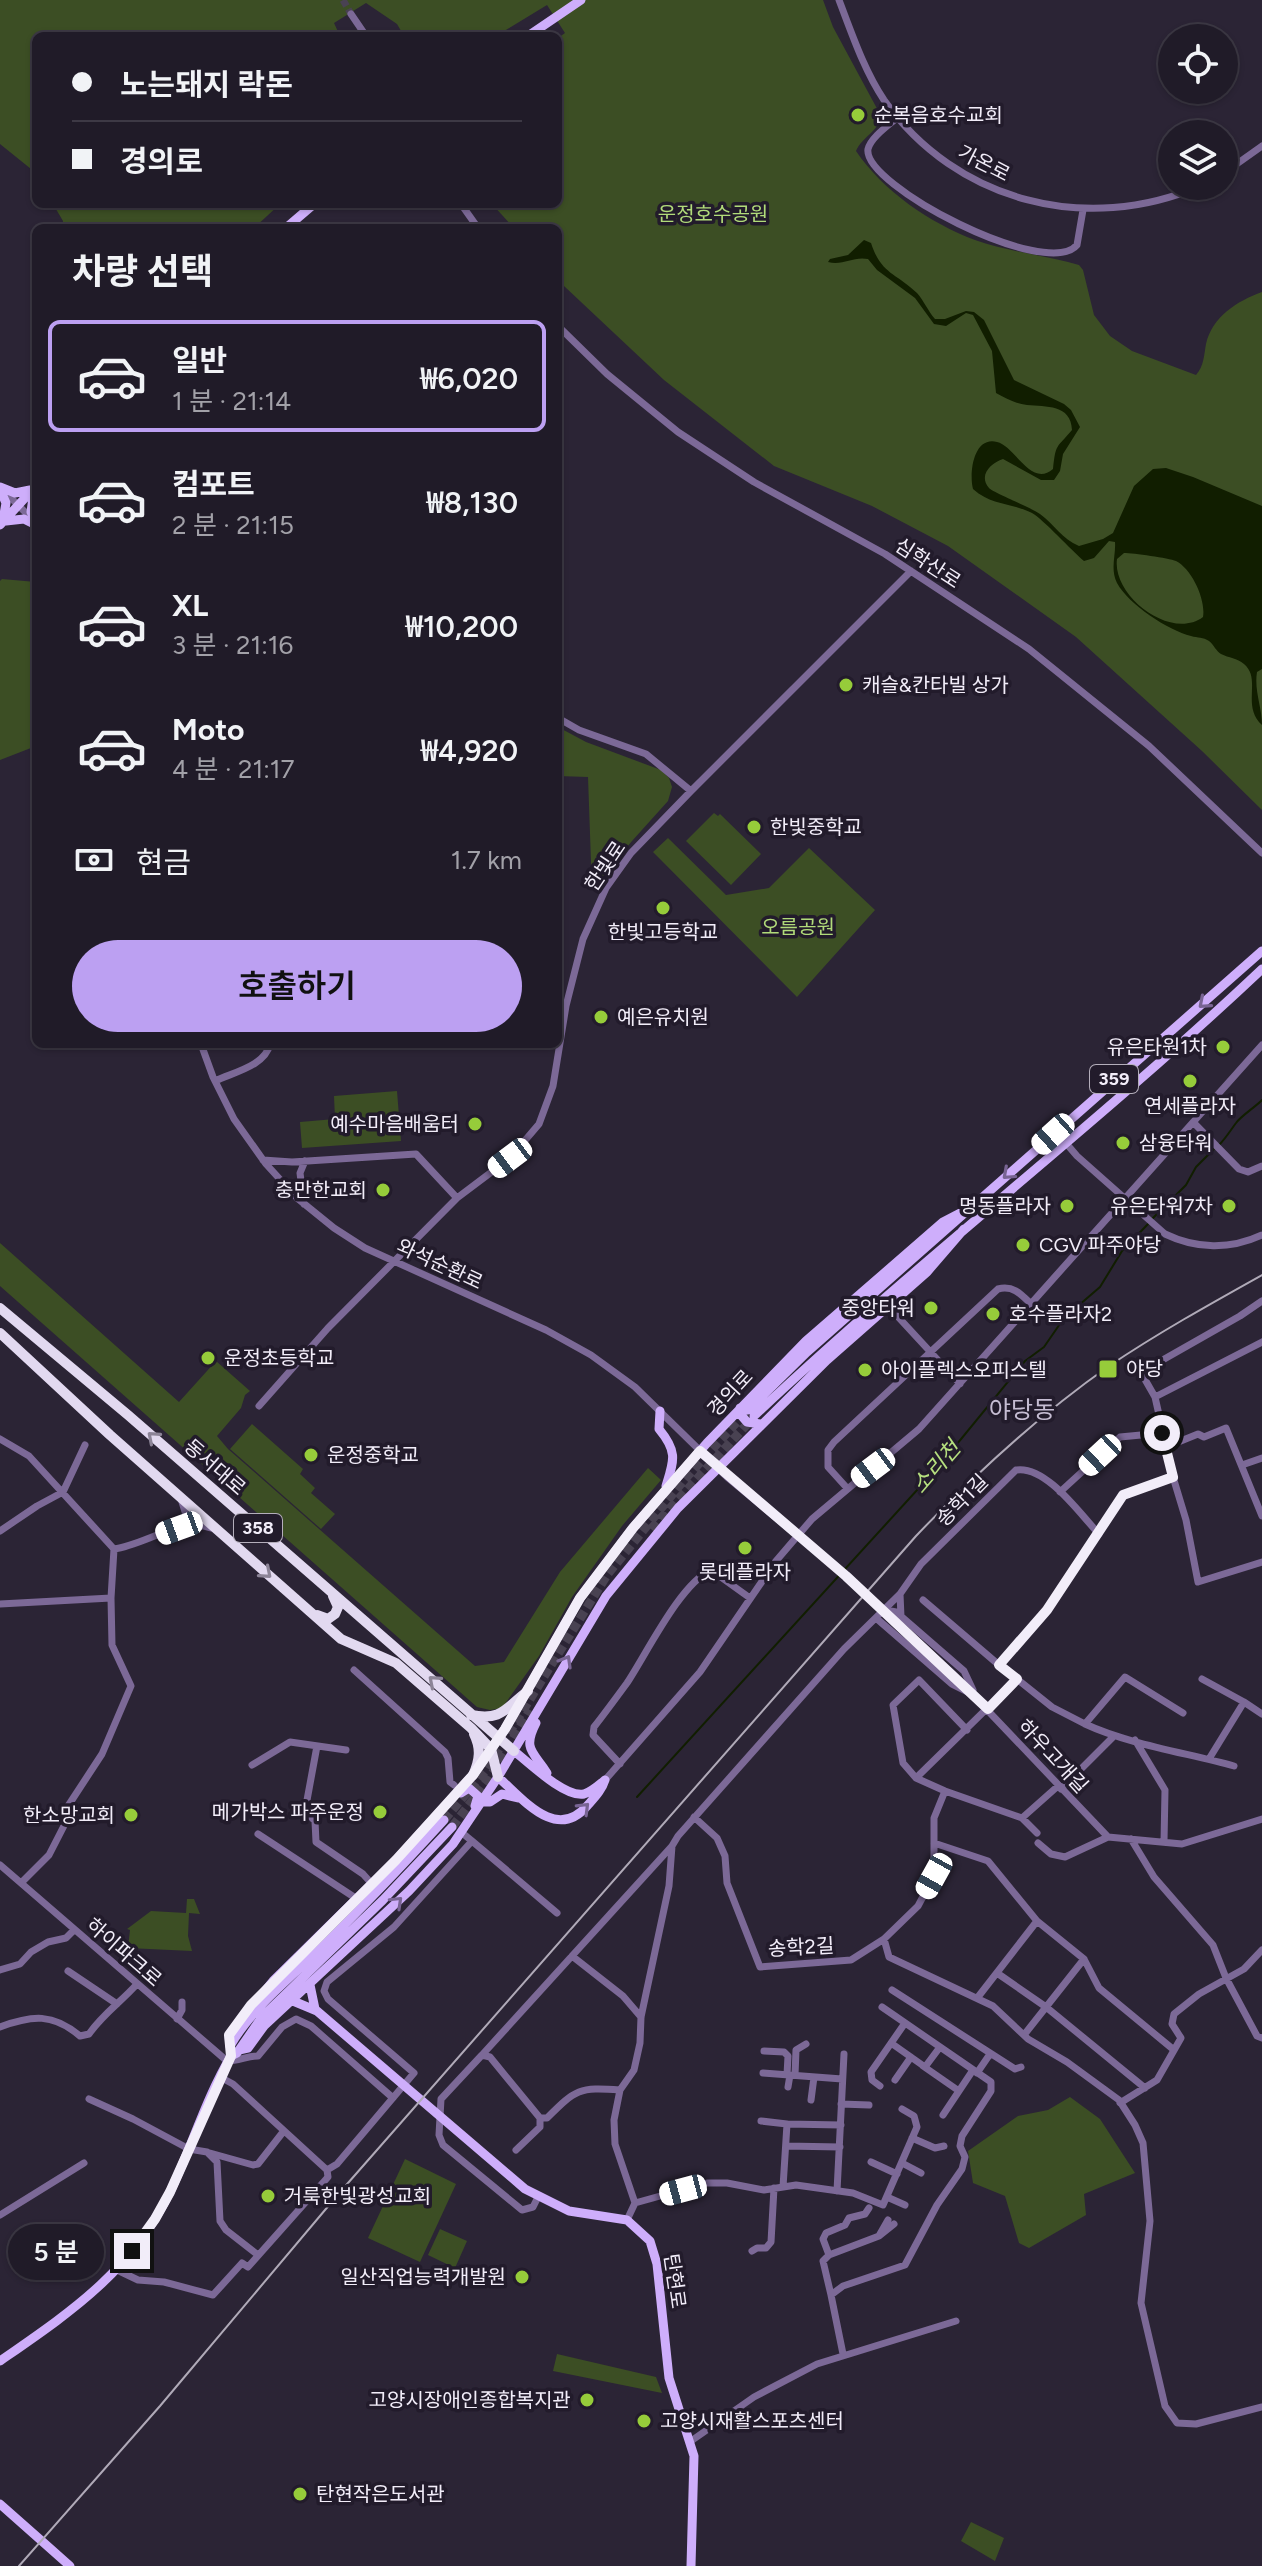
<!DOCTYPE html>
<html lang="ko">
<meta charset="utf-8">
<style>
:root{--surface:#201b28;--page:#282430;--text:#f1f3f6;--muted:#a2a1a8;--line:#3d3945;--accent:#bca0f2}
body{margin:0;font-family:Figtree,"Noto Sans KR",sans-serif;background:var(--page);color:var(--text);height:100vh;display:flex;flex-direction:column;font-size:30px;white-space:nowrap}
*{box-sizing:border-box;margin:0}
p{font-size:26px;color:var(--muted)}
.icon{flex:none;width:44px;height:44px;fill:none;stroke:currentColor;stroke-width:2;stroke-linecap:round;stroke-linejoin:round}
.map{position:relative;flex:1;overflow:hidden}
.sheet{position:absolute;left:32px;top:224px;width:530px;height:824px;display:flex;flex-direction:column;background:var(--surface);border-radius:12px;box-shadow:0 2px 6px #0004,0 0 0 2px var(--line)}
.sheet>*{flex:none}
.top-card{position:absolute;left:32px;top:32px;width:530px;height:176px;border-radius:12px;box-shadow:0 2px 6px #0004,0 0 0 2px var(--line);display:grid;align-content:center;height:176px;padding:0 40px;background:var(--surface)}
.controls{position:absolute;left:1158px;top:24px;display:grid;gap:16px}
.controls a{display:grid;place-items:center;width:80px;height:80px;border-radius:50%;background:var(--surface);box-shadow:0 2px 6px #0004,0 0 0 2px var(--line);font-size:40px}
.end{position:absolute;width:36px;height:36px;margin:-18px;border:10px solid #f2edf9;background:#111;box-shadow:0 0 0 4px #111}
.from{border-radius:50%}
.bubble{position:absolute;height:56px;border-radius:28px;background:var(--surface);box-shadow:0 2px 6px #0004,0 0 0 2px var(--line);font-size:26px;font-weight:600;line-height:56px;text-align:center}
.car{position:absolute;width:24px;height:48px;margin:-24px -12px;border-radius:10px;box-shadow:0 0 6px 2px #0007;background:linear-gradient(#fff 24%,#345 0 40%,#fff 0 76%,#345 0 86%,#fff 0)}
.top-card b{display:flex;align-items:center;gap:28px;height:76px;font-size:30px}
.top-card b+b{border-top:2px solid var(--line)}
.top-card i{width:20px;height:20px;background:var(--text)}
ul{padding:0;list-style:none}
li{display:flex;align-items:center;gap:24px;height:112px;margin:0 16px 12px;padding:0 24px;border:4px solid transparent;border-radius:12px}
li div{flex:1}
li b{display:block;font-size:30px}
li em{font-style:normal;font-weight:600}
li.on{border-color:var(--accent)}
li>.icon{width:72px;height:72px;stroke-width:1.5}
h2{padding:0 40px;font-size:36px;line-height:96px}
.pay{display:flex;align-items:center;gap:20px;height:88px;padding:0 40px;font-size:30px}
.pay p{margin-inline-start:auto}
.primary-button{display:flex;gap:16px;margin-top:auto;padding:16px 40px}
.primary-button a{flex:1;height:92px;border-radius:48px;background:var(--accent);color:#111;font-size:32px;font-weight:600;line-height:92px;text-align:center}
.map>svg:first-child{display:block}
</style>
<div class="map">
<svg width="1262" height="2566" viewBox="0 0 1262 2566">
<rect width="100%" height="100%" fill="#2b2435"/>
<path fill="#3c4e24" d="M0 0H823L833 27 881 116C879 131 862 137 856 151 883 191 930 223 975 240 1009 252 1045 255 1079 265L1083 270 1094 315 1110 336 1132 351 1196 375C1204 366 1204 355 1206 344 1212 317 1237 301 1262 292V810L1202 751 1076 637 948 546 872 506 774 466 664 380 564 286 558 279V228H514L492 204H558V38L565 33 547 5 496 36H404L397 24 366 3 334 23 340 36H36V173L0 144Z
M53 204H280L254 228H62L63 221Z
M2 579 36 582V746L0 760V581Z
M558 727 586 742 661 770 669 778 672 787 668 801 632 841 592 890 588 777 558 776Z
M714 813 718 816 720 814 761 854 731 885 686 841Z
M668 838 726 895 769 888 809 848 875 910 797 997 653 852Z
M397 1091 401 1141 302 1148 300 1122 335 1119 334 1096Z
M0 1243 179 1402 216 1361 250 1391 245 1395 241 1408 217 1436 228 1449 475 1666 504 1662 560 1572 648 1468 661 1480 622 1526 572 1597 539 1656 502 1708 490 1710 477 1707 0 1286Z
M252 1424 303 1469 300 1474 315 1488 311 1493 335 1514 321 1529 230 1449Z
M187 1899H194L200 1914 189 1913 188 1936 192 1951 128 1948 130 1930 127 1929 151 1911 186 1913Z
M1070 2097 1100 2119 1135 2173 1084 2194 1086 2215 1029 2248 1019 2243 1005 2196 973 2183 968 2151 1018 2116 1048 2110Z
M405 2159 456 2184 420 2262 368 2238Z
M440 2229 467 2241 455 2268 428 2255Z
M557 2354 656 2377 662 2393 553 2371Z
M971 2522 1004 2538 995 2561 961 2541Z"/>
<path fill="#111e00" fill-rule="evenodd" d="M864 240 871 243C881 274 896 273 917 293 924 301 928 311 935 319H945L966 311 974 312 984 320 1014 380 1064 404 1071 410 1080 427 1063 454 1060 471 1054 480H1041L1003 459C991 463 978 475 989 488 992 492 1030 507 1040 514 1054 524 1062 539 1079 546L1103 539 1113 533 1134 486 1153 469 1166 468 1193 477 1262 506V669L1257 672C1254 691 1262 707 1262 725 1241 706 1262 679 1244 664 1237 658 1229 658 1221 654 1216 651 1214 645 1209 641 1203 637 1198 638 1191 636 1168 630 1129 605 1117 583 1110 569 1116 555 1115 542L1109 541 1094 558 1084 561C1071 550 1044 520 1032 513 1010 502 992 506 973 489 969 474 973 436 997 442 1015 446 1031 488 1053 469 1056 443 1056 449 1072 430 1071 404 1046 407 1027 405 1016 404 1005 398 996 393L992 351 973 315 966 313 946 326 934 324 915 298 877 270 868 259C853 256 843 266 828 262L830 259 848 255ZM1124 553C1133 553 1169 558 1176 561 1192 569 1206 600 1203 617 1171 641 1112 596 1117 559Z"/>
<g fill="none" stroke-linecap="round" stroke-linejoin="round">
<path stroke="#111e00" stroke-width="2" d="M1219 1145C1226 1138 1230 1131 1236 1123 1241 1116 1254 1108 1262 1100
M1152 1219 1186 1185 1196 1167 1214 1149
M637 1797 939 1466 1025 1361 1044 1347 1064 1318 1100 1287 1122 1251 1148 1224"/>
<path stroke="#494252" stroke-width="7" stroke-dasharray="7 3.5" stroke-linecap="butt" d="M343 0 351 14"/>
<path stroke="#494252" stroke-width="9" stroke-dasharray="9 4.5" stroke-linecap="butt" d="M651 1529 752 1419
M444 1820 486 1770 607 1575 684 1480 746 1412
M452 1827 489 1779 530 1710"/>
<path stroke="#7c6997" stroke-width="7" d="M839 0C852 34 864 70 884 100 956 202 1087 235 1200 186
M351 14 366 36
M898 117C889 125 871 137 868 149 862 185 1047 281 1077 245L1083 210
M1224 173 1262 146
M461 204 478 228
M558 326 607 374 678 432 754 482 885 554 1029 649 1149 746 1262 853
M4 491 32 519
M558 718 579 730 646 754 691 791
M201 1044 213 1077 234 1119 266 1164 297 1198 334 1228 365 1248 546 1330 591 1355 635 1387 727 1477 846 1576 953 1674 1108 1837 1182 1844 1262 1819
M215 1081C234 1072 265 1066 270 1044
M1194 1123 1239 1169 1248 1172 1262 1166
M1065 1142 1077 1156 1165 1234C1196 1249 1230 1250 1262 1235
M263 1160 292 1162 416 1154 457 1198
M304 1204 300 1173 305 1161
M888 1306 960 1384
M1155 1397 1262 1342
M259 1406 328 1328 457 1198 510 1158 539 1124 553 1086 566 1006 583 939 606 888 631 853 691 791 911 571
M0 1439 29 1456 114 1549
M1166 1447 1198 1434 1204 1437 1226 1428 1262 1516
M1242 1465 1262 1458
M1173 1477 1186 1520 1198 1582 1262 1562
M847 1488 828 1467V1450L834 1442 998 1289C1013 1285 1021 1294 1031 1304
M1060 1492 1120 1437 1162 1433
M179 1528 186 1515 182 1502
M0 1531 37 1506 63 1492 85 1445
M114 1549C145 1545 180 1517 211 1528
M900 1594 921 1564 1016 1470C1046 1465 1080 1514 1099 1534
M923 1600 999 1665
M0 1604 111 1598
M886 1610 896 1612 964 1671 973 1690
M876 1618 952 1684 968 1692
M354 1670 445 1752 448 1758 450 1782 454 1785
M1017 1679 1052 1707 1085 1724
M1202 1679 1244 1702 1209 1759
M1244 1702 1262 1714
M1183 1713 1125 1677 1085 1724C1128 1744 1187 1753 1234 1766
M1135 1740 1165 1790 1164 1842
M317 1746 305 1811 315 1821 316 1842 363 1874 372 1884
M620 1764 593 1735 594 1727C605 1713 616 1698 627 1683 647 1653 680 1584 711 1570L750 1598
M252 1765 290 1742 346 1750
M916 1778 903 1763 893 1705 919 1680 967 1730
M605 1780 700 1672 776 1561 812 1519 919 1429 1262 1045
M1058 1786 1022 1818 945 1791 916 1778 1017 1679 999 1665 1047 1610 1123 1495 1173 1477 1155 1397 1143 1376 1145 1370 1240 1316 1262 1301
M1061 1789 1113 1737
M694 1817 717 1838 725 1856 727 1883 760 1967 851 1960 884 1939 918 1906 934 1876V1818L945 1791
M1022 1818 1037 1833
M258 1834 357 1899
M1131 1839 1154 1877 1213 1945 1226 1978 1257 2036 1262 2038
M472 1841 557 1913
M934 1843 988 1861 1037 1921 1084 1959 1099 1988 1174 2050
M1038 1843 1051 1854 1065 1857 1108 1837
M0 1865 227 2061C239 2061 247 2056 258 2056L282 2027 296 2019 311 2026 393 2098
M21 1883 49 1855 68 1818V1806L102 1754 131 1686 112 1645 111 1598 114 1549
M884 1939 889 1957 993 2006 1028 2039 1067 2062 1119 2100 1135 2125 1143 2143 1150 2221 1141 2303 1165 2406 1177 2423 1196 2424 1262 2407
M572 1956 623 1996 641 2017
M0 1970 20 1964 31 1952 48 1942 66 1938 74 1930
M68 1971 117 2004
M997 1973 1046 2007 1145 2088
M892 1990 1015 2069 1021 2067
M978 1997 1037 1921
M177 2019 182 2010V2002
M0 2027C32 2015 53 2013 80 2036L89 2034C103 2014 121 2002 137 1984
M1024 2035 1084 1959
M891 2043 925 2067 940 2047
M764 2051 784 2052 788 2056 787 2075
M482 2055 672 1846
M923 2066 959 2091
M763 2073 842 2079
M977 2073 990 2054
M795 2075 796 2050 806 2044
M895 2080 911 2057
M880 2086 872 2080 871 2072 905 2023
M788 2087 790 2075
M89 2099 133 2119 189 2149 207 2152 217 2162 220 2221 226 2230 258 2255
M811 2100 814 2077
M1120 2103 1157 2080 1181 2038 1172 2024 1174 2014 1199 1994 1244 1969 1262 1950
M841 2104 869 2105
M943 2115 973 2070
M761 2121 787 2124
M912 2138 935 2148 944 2146
M786 2146 840 2147
M516 2150 540 2127V2118
M210 2153 253 2165 258 2164 283 2132
M871 2162 897 2174
M902 2163 921 2173
M327 2170 337 2164 414 2073 328 1999 324 1991 327 1982 394 1927 472 1841 461 1832
M783 2187 787 2124 841 2125
M837 2191 844 2054
M538 2197 533 2207 522 2210 443 2145 439 2135 441 2099 482 2055 490 2057 540 2118H547C576 2089 579 2087 620 2090
M887 2197 905 2205
M635 2203 615 2144 614 2120 620 2090 634 2070 640 2043 641 2017 669 1886 672 1846 678 1836 844 1649 900 1594 901 1617
M0 2215 84 2163
M627 2220 635 2203 707 2183H727L764 2190 796 2185 853 2193 883 2205 917 2127 914 2116 902 2109
M880 2234 888 2220
M752 2251 757 2248H766L771 2242 774 2188
M829 2255 823 2239 826 2233 845 2225 849 2218 865 2214 869 2208
M117 2270 138 2280 164 2282 213 2295 242 2263 248 2267 328 2177 327 2170 233 2084 220 2077
M831 2295 823 2261 829 2255 879 2236 894 2224
M843 2354 831 2295 843 2286 905 2265 937 2205 962 2169 965 2157 960 2146 962 2136 991 2091V2082L882 2007
M691 2441 754 2397 817 2364 956 2321"/>
<path stroke="#ceaefb" stroke-width="9" d="M528 36 581 0
M286 228 314 204
M0 487 15 493 30 490
M0 489 6 503 3 520
M34 490 31 512 36 522
M6 521 24 519 36 525
M0 525 36 486
M740 1408V1414L747 1422 760 1424
M748 1410 807 1352 1262 951
M660 1411 659 1429C678 1452 674 1460 666 1486
M754 1416C918 1261 1098 1124 1262 969
M536 1723C522 1750 534 1752 547 1773
M498 1777C523 1799 556 1842 587 1806 594 1798 602 1790 605 1780 599 1785 591 1792 584 1794 565 1798 528 1762 514 1751
M461 1793 469 1788 478 1796 475 1806
M481 1802H490L502 1794 518 1798
M310 1985 315 2009
M293 2001 317 2011 525 2189 569 2211 627 2220 650 2241 657 2264 669 2378 694 2456 691 2566
M230 2046 229 2035 273 1981 396 1860 473 1775 505 1729 580 1598 633 1528 707 1443 806 1341 943 1222 968 1209
M230 2046C252 2008 288 1980 319 1950 362 1908 403 1865 444 1820
M239 2050 248 2048 264 2026 409 1891 453 1844 498 1777 606 1596 678 1508 827 1360 927 1272 964 1229
M0 2361C72 2311 131 2272 171 2190 192 2146 206 2098 231 2056L237 2053 262 2017 383 1900 452 1827
M0 2504 70 2566"/>
<path stroke="#e2d9f0" stroke-width="10" d="M0 1308 128 1415 514 1751
M0 1333 110 1435 341 1639 396 1663 471 1728 491 1749 498 1777
M317 1615 328 1619 335 1614 338 1607 333 1596
M471 1715C503 1721 505 1708 528 1691
M473 1775C480 1760 481 1748 474 1734"/>
<path stroke="#b0aab8" stroke-width="2" d="M19 2566 160 2406 341 2191 916 1536C975 1474 1038 1416 1109 1366 1158 1333 1210 1304 1262 1275"/>
</g>
<defs><path id="oneway-chevron" d="M-2-3.5L2.5 0L-2 3.5" fill="none" stroke-width="1.6" stroke-linecap="round" stroke-linejoin="round" transform="scale(2)"/></defs>
<g stroke="#786493">
<use href="#oneway-chevron" transform="translate(1204 1003) rotate(139)"/>
<use href="#oneway-chevron" transform="translate(1008 1174) rotate(138)"/>
<use href="#oneway-chevron" transform="translate(566 1661) rotate(-60)"/>
<use href="#oneway-chevron" transform="translate(584 1808) rotate(-45)"/>
<use href="#oneway-chevron" transform="translate(397 1902) rotate(-44)"/>
</g>
<g stroke="#8c8497">
<use href="#oneway-chevron" transform="translate(153 1437) rotate(-139)"/>
<use href="#oneway-chevron" transform="translate(266 1573) rotate(41)"/>
<use href="#oneway-chevron" transform="translate(434 1681) rotate(-139)"/>
</g>
<g fill="none" stroke-linecap="round" stroke-linejoin="round">
<path stroke="#f2edf9" stroke-width="10" d="M132 2251 155 2219 170 2192 231 2056 229 2035 251 2005 396 1860 473 1775 505 1729 580 1598 633 1528 700 1451 846 1576 988 1709 1017 1679 999 1665 1047 1610 1123 1495 1173 1477 1162 1433"/>
</g>
<g fill="#96cc3a" stroke="#221b2b" stroke-width="3">
<circle cx="858" cy="115" r="8"/>
<circle cx="846" cy="685" r="8"/>
<circle cx="754" cy="827" r="8"/>
<circle cx="663" cy="908" r="8"/>
<circle cx="601" cy="1017" r="8"/>
<circle cx="1223" cy="1047" r="8"/>
<circle cx="1190" cy="1081" r="8"/>
<circle cx="475" cy="1124" r="8"/>
<circle cx="1123" cy="1143" r="8"/>
<circle cx="383" cy="1190" r="8"/>
<circle cx="1067" cy="1206" r="8"/>
<circle cx="1229" cy="1206" r="8"/>
<circle cx="1023" cy="1245" r="8"/>
<circle cx="931" cy="1308" r="8"/>
<circle cx="993" cy="1314" r="8"/>
<circle cx="208" cy="1358" r="8"/>
<rect x="1098" y="1359" width="20" height="20" rx="4"/>
<circle cx="865" cy="1370" r="8"/>
<circle cx="311" cy="1455" r="8"/>
<circle cx="745" cy="1548" r="8"/>
<circle cx="380" cy="1812" r="8"/>
<circle cx="131" cy="1815" r="8"/>
<circle cx="268" cy="2196" r="8"/>
<circle cx="522" cy="2277" r="8"/>
<circle cx="587" cy="2400" r="8"/>
<circle cx="644" cy="2421" r="8"/>
<circle cx="300" cy="2494" r="8"/>
</g>
<g text-anchor="middle" dominant-baseline="central" stroke-width="7" stroke-linejoin="round" paint-order="stroke">
<g fill="#221b2b" stroke="#b4aebb" stroke-width="2">
<rect x="1090" y="1065" width="48" height="28" rx="6"/>
<rect x="234" y="1514" width="48" height="28" rx="6"/>
</g>
<g font-size="18" font-weight="bold" fill="#f2edf9">
<text x="1114" y="1079">359</text>
<text x="258" y="1528">358</text>
</g>
<g font-size="20" fill="#f2edf9" stroke="#221b2b" text-anchor="start">
<text x="874" y="115">순복음호수교회</text>
<text x="862" y="685">캐슬&amp;칸타빌 상가</text>
<text x="770" y="827">한빛중학교</text>
<text x="663" y="932" text-anchor="middle">한빛고등학교</text>
<text x="617" y="1017">예은유치원</text>
<text x="1207" y="1047" text-anchor="end">유은타원1차</text>
<text x="1190" y="1106" text-anchor="middle">연세플라자</text>
<text x="459" y="1124" text-anchor="end">예수마음배움터</text>
<text x="1139" y="1143">삼융타워</text>
<text x="367" y="1190" text-anchor="end">충만한교회</text>
<text x="1051" y="1206" text-anchor="end">명동플라자</text>
<text x="1213" y="1206" text-anchor="end">유은타워7차</text>
<text x="1039" y="1245">CGV 파주야당</text>
<text x="915" y="1308" text-anchor="end">중앙타워</text>
<text x="1009" y="1314">호수플라자2</text>
<text x="224" y="1358">운정초등학교</text>
<text x="1126" y="1369">야당</text>
<text x="881" y="1370">아이플렉스오피스텔</text>
<text x="327" y="1455">운정중학교</text>
<text x="745" y="1572" text-anchor="middle">롯데플라자</text>
<text x="364" y="1812" text-anchor="end">메가박스 파주운정</text>
<text x="115" y="1815" text-anchor="end">한소망교회</text>
<text x="284" y="2196">거룩한빛광성교회</text>
<text x="506" y="2277" text-anchor="end">일산직업능력개발원</text>
<text x="571" y="2400" text-anchor="end">고양시장애인종합복지관</text>
<text x="660" y="2421">고양시재활스포츠센터</text>
<text x="316" y="2494">탄현작은도서관</text>
</g>
<g font-size="20" fill="#f2edf9" stroke="#221b2b">
<text transform="translate(984 163) rotate(27)">가온로</text>
<text transform="translate(928 563) rotate(33)">심학산로</text>
<text transform="translate(605 866) rotate(-56)">한빛로</text>
<text transform="translate(440 1264) rotate(25)">와석순환로</text>
<text transform="translate(730 1393) rotate(-47)">경의로</text>
<text transform="translate(215 1467) rotate(41)">동서대로</text>
<text transform="translate(962 1500) rotate(-45)">송학1길</text>
<text transform="translate(1053 1756) rotate(47)">하우고개길</text>
<text transform="translate(801 1947) rotate(-3)">송학2길</text>
<text transform="translate(124 1952) rotate(41)">하이파크로</text>
<text transform="translate(675 2281) rotate(82)">탄현로</text>
</g>
<g font-size="20" fill="#b1db7a" stroke="#221b2b">
<text x="713" y="214">운정호수공원</text>
<text x="798" y="927">오름공원</text>
</g>
<g font-size="22" font-style="italic" fill="#b6e07f" stroke="#221b2b">
<text transform="translate(936 1467) rotate(-49)">소리천</text>
</g>
<g font-size="24" fill="#c5bcd2" stroke="#221b2b">
<text x="1022" y="1409">야당동</text>
</g>
</g>
</svg>
<div class="controls">
<a><svg class="icon" aria-label="locate" viewBox="0 0 24 24"><circle cx="12" cy="12" r="6"/><path d="M12 2v4M12 18v4M2 12h4M18 12h4"/></svg></a>
<a><svg class="icon" aria-label="layers" viewBox="0 0 24 24"><path d="M12 4l9 5-9 5-9-5zM3 14l9 5 9-5"/></svg></a>
</div>
<i class="end from" style="left:1162px;top:1433px"></i>
<i class="end" style="left:132px;top:2251px"></i>
<div class="bubble" style="left:8px;top:2224px;width:96px">5 분</div>
<i class="car" style="left:1053px;top:1134px;rotate:228deg"></i>
<i class="car" style="left:510px;top:1158px;rotate:233deg"></i>
<i class="car" style="left:1100px;top:1455px;rotate:227deg"></i>
<i class="car" style="left:873px;top:1468px;rotate:233deg"></i>
<i class="car" style="left:179px;top:1528px;rotate:250deg"></i>
<i class="car" style="left:934px;top:1876px;rotate:209deg"></i>
<i class="car" style="left:683px;top:2190px;rotate:255deg"></i>
<div class="top-card">
<b><i class="from"></i>노는돼지 락돈</b>
<b><i></i>경의로</b>
</div>
<section class="sheet">
<h2>차량 선택</h2>
<ul>
<li class="on"><svg class="icon" aria-label="car" viewBox="0 0 24 24"><path d="M5 17H2v-5l4-1 3-4h7l3 4 3 1v5h-3M9 17h6M6 11h13"/><circle cx="7" cy="17" r="2"/><circle cx="17" cy="17" r="2"/></svg><div><b>일반</b><p>1 분 · 21:14</p></div><em>₩6,020</em></li>
<li><svg class="icon" aria-label="car" viewBox="0 0 24 24"><path d="M5 17H2v-5l4-1 3-4h7l3 4 3 1v5h-3M9 17h6M6 11h13"/><circle cx="7" cy="17" r="2"/><circle cx="17" cy="17" r="2"/></svg><div><b>컴포트</b><p>2 분 · 21:15</p></div><em>₩8,130</em></li>
<li><svg class="icon" aria-label="car" viewBox="0 0 24 24"><path d="M5 17H2v-5l4-1 3-4h7l3 4 3 1v5h-3M9 17h6M6 11h13"/><circle cx="7" cy="17" r="2"/><circle cx="17" cy="17" r="2"/></svg><div><b>XL</b><p>3 분 · 21:16</p></div><em>₩10,200</em></li>
<li><svg class="icon" aria-label="car" viewBox="0 0 24 24"><path d="M5 17H2v-5l4-1 3-4h7l3 4 3 1v5h-3M9 17h6M6 11h13"/><circle cx="7" cy="17" r="2"/><circle cx="17" cy="17" r="2"/></svg><div><b>Moto</b><p>4 분 · 21:17</p></div><em>₩4,920</em></li>
</ul>
<div class="pay"><svg class="icon" aria-label="cash" viewBox="0 0 24 24"><path d="M3 7h18v10H3z"/><circle cx="12" cy="12" r="2"/></svg>현금<p>1.7 km</p></div>
<div class="primary-button"><a>호출하기</a></div>
</section>
</div>
